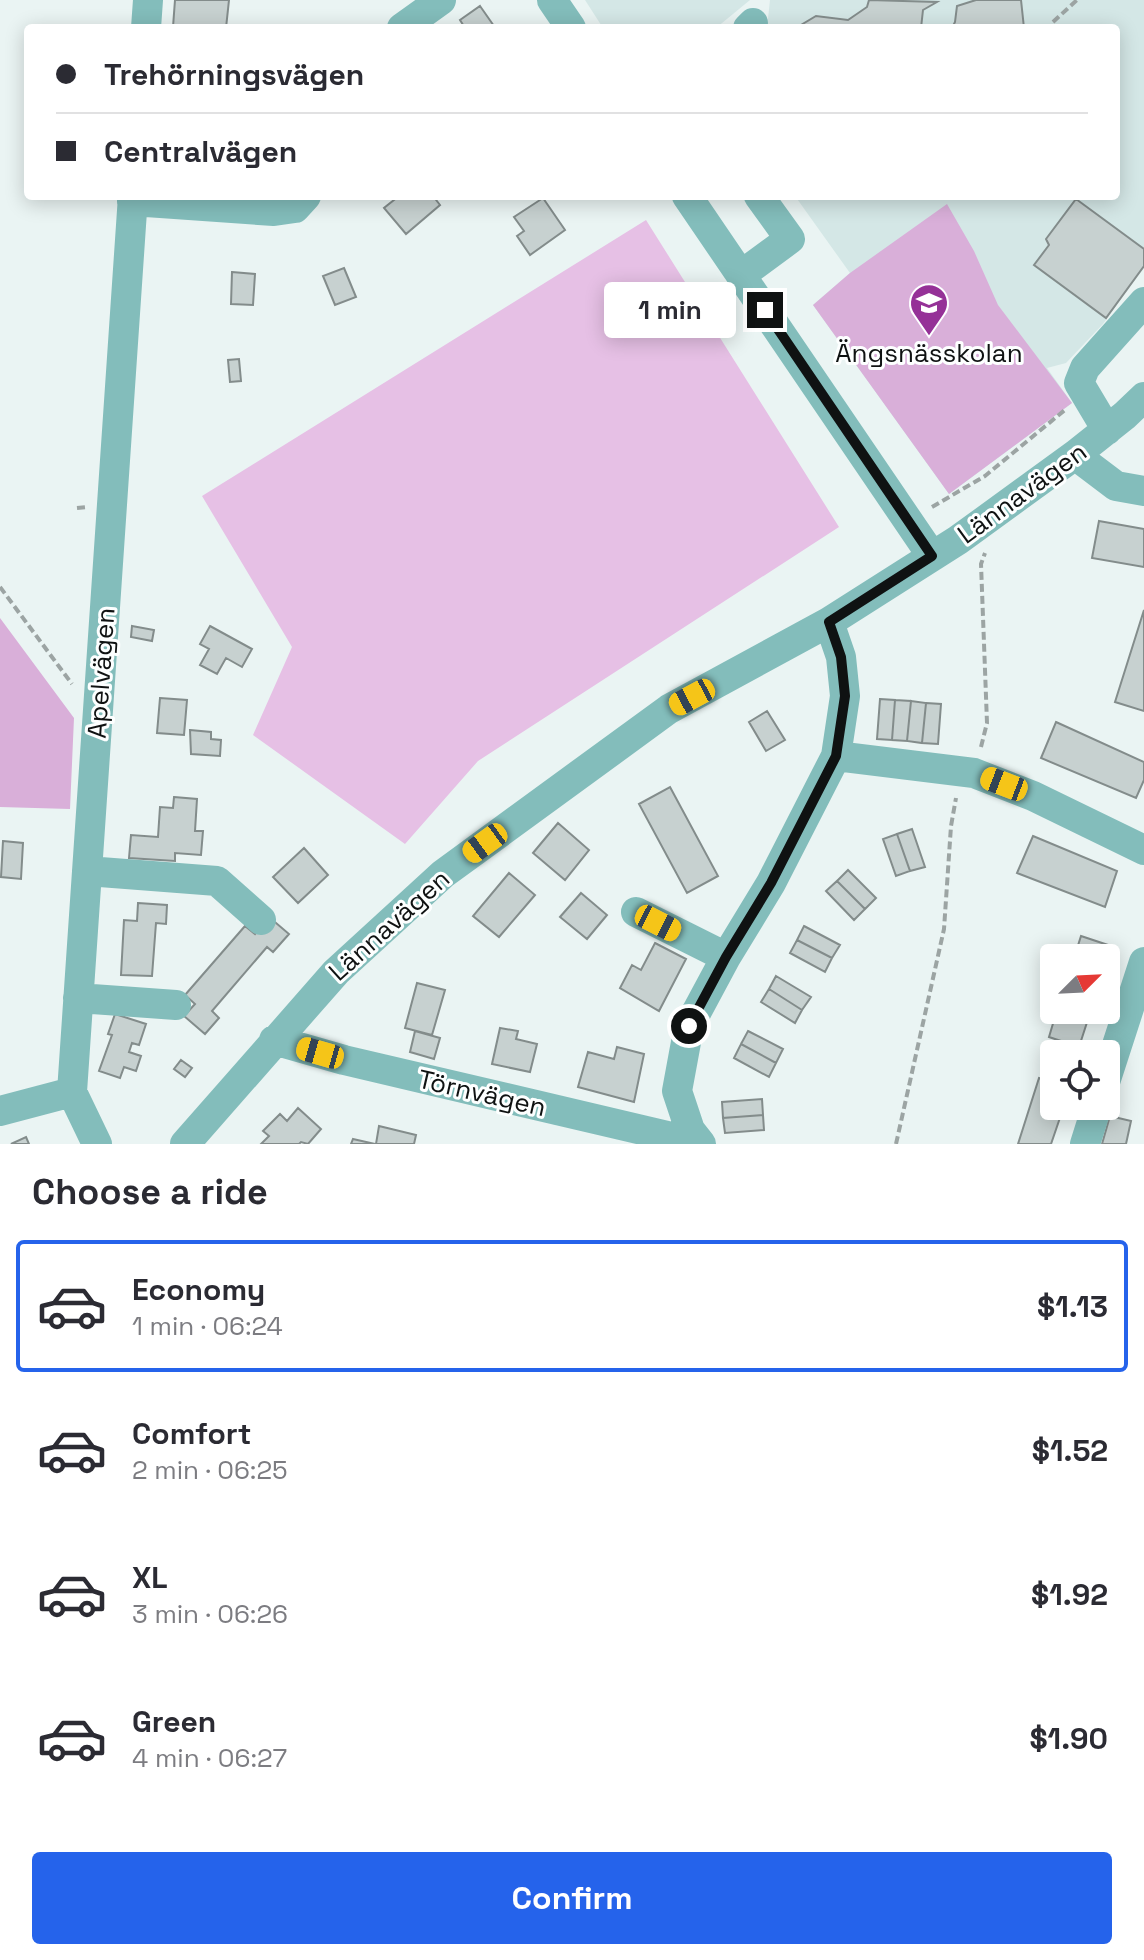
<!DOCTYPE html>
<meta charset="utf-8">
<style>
:root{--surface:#fff;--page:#f7f7f7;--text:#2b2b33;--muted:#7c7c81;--line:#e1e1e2;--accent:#2563eb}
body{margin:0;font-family:"Space Grotesk",sans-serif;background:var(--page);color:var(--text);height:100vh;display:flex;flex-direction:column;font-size:30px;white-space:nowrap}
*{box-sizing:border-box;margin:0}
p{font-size:26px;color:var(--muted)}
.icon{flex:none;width:44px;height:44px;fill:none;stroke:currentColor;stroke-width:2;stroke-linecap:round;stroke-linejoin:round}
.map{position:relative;height:1144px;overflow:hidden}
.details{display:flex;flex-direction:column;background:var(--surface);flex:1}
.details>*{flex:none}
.top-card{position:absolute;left:24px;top:24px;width:1096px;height:176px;border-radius:8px;box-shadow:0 4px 20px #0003;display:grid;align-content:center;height:176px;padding:0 32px;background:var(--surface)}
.needle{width:52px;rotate:66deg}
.controls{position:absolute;left:1040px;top:944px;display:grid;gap:16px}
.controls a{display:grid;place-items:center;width:80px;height:80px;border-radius:8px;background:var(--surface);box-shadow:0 4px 20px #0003;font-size:40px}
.end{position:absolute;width:36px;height:36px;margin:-18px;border:10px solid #0f1212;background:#fff;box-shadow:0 0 0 4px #fff}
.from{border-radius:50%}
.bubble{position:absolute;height:56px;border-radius:8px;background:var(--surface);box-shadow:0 4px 20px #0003;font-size:26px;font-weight:700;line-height:56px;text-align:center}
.car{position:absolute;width:24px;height:48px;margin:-24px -12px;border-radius:10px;box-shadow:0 0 6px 2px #0007;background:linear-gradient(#f5c518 24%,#345 0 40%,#f5c518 0 76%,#345 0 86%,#f5c518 0)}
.top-card b{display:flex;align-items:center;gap:28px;height:76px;font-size:30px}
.top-card b+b{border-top:2px solid var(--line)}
.top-card i{width:20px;height:20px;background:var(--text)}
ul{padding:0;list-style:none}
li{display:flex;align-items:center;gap:24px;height:132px;margin:0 16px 12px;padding:0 16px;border:4px solid transparent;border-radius:8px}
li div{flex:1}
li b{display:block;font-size:30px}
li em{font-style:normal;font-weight:700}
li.on{border-color:var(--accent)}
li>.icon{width:72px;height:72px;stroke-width:1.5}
h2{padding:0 32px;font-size:36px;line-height:96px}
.action{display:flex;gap:16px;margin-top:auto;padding:16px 32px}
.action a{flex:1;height:92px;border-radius:8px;background:var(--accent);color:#fff;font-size:32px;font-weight:700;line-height:92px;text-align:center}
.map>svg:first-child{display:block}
</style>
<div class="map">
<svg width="1144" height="1144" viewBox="0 0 1144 1144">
<rect width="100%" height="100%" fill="#eaf4f3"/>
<path fill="#d4e7e6" d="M585 0H750L716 28H603Z
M770 0H1144V266L1103 324 1066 363 1047 368 1072 403 949 494 813 305 850 273 795 196H1116V28H767Z"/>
<path fill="#e6c0e5" d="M646 220 839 527 478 761 405 844 253 735 292 647 202 496Z"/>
<path fill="#d9afd9" d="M947 204 974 251 998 305 1072 403 949 494 813 305 850 273Z
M0 618 74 718 70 809 0 807Z"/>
<path fill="#c7d1d0" stroke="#838c8b" stroke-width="2" d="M175 0H229L226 28 173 27Z
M869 0 937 2 923 10 921 28H796L816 16 848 20 867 7Z
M976 0H1021L1024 28H952L955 22 957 6Z
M480 6 494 26 465 28 460 20Z
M399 196H433L440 205 406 234 384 208Z
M543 198 565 230 530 255 517 236 524 231 514 217Z
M1076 199 1144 249V266L1106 318 1034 265 1049 245 1046 239Z
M344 268 356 297 335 305 323 276Z
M232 272 255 274 253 305 231 304Z
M239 359 241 381 230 382 228 360Z
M1099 521 1144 529V567L1092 558Z
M1144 610V711L1115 702Z
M132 626 154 630 152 641 131 637Z
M210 626 252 649 242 667 226 658 217 674 200 665 209 649 200 644Z
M160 698 187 700 184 735 157 733Z
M880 699 895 700 892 740 877 739Z
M895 700 911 701 907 741 892 740Z
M911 701 926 703 922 743 907 741Z
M926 703 941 704 938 744 922 743Z
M767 711 785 740 766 751 749 722Z
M1056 722 1144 762V780L1136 798 1041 758Z
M190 730 211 732V739L221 740 220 756 191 754Z
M670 787 718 876 687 893 639 804Z
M174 797 197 799 195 831H203L201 855 175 853V861L129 858 131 835 158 837 160 807 173 808Z
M558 823 589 850 565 880 533 853Z
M912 829 925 867 910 871 897 834Z
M897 834 910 871 896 876 883 839Z
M1033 836 1117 871 1105 907 1017 873Z
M3 841 23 843 21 879 1 877Z
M304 848 328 875 298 903 273 877Z
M848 870 876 898 865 909 837 881Z
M509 873 535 895 499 937 473 916Z
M837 881 865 909 854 920 826 891Z
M581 893 607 915 587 939 560 917Z
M138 903 167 905 166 924 156 923 152 976 121 975 124 920 137 921Z
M269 917 289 934 273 952 267 947 212 1011 219 1018 205 1034 184 1016 195 1004 185 995 245 926 255 934Z
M804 926 840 945 832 958 797 940Z
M1081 936 1111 946 1106 963V958H1074Z
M797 940 832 958 825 972 790 953Z
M655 943 686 959 659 1011 620 988 632 965 641 970Z
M776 976 811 997 802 1010 769 989Z
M417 983 445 990 432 1035 405 1028Z
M769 989 802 1010 795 1023 761 1002Z
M1057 1010H1091L1079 1047 1049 1037Z
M115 1014 146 1024 139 1045 132 1043 129 1052 141 1056 136 1071 124 1067 120 1078 99 1071 112 1035 108 1034Z
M500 1028 518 1031 516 1039 537 1044 530 1072 492 1064Z
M415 1031 440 1038 434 1059 410 1052Z
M748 1031 783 1049 776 1063 741 1044Z
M741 1044 776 1063 769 1077 734 1058Z
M617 1047 644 1054 634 1102 578 1087 588 1052 614 1059Z
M181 1060 192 1068 185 1077 174 1069Z
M1039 1078 1054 1083V1106H1064L1051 1144H1018Z
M762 1099 763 1115 723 1118 722 1102Z
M298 1108 321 1129 308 1144 301 1142 299 1144H261L269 1136 263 1131 280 1114 287 1121Z
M763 1115 764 1130 725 1133 723 1118Z
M1110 1116 1131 1121 1126 1144H1102Z
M379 1126 416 1135 414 1144H376Z
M26 1137 29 1144H11Z
M353 1139 375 1144H351Z"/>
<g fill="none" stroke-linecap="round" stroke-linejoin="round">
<path stroke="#9ca4a3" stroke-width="4" stroke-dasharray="8 4" stroke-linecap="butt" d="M1053 22 1077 0
M932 507 985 476 1066 409
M77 508 87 507
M0 587 72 684
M981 747 987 723 981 564 985 553
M896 1144 944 929 951 826 956 798"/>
<path stroke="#83bdbb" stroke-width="30" d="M552 0 571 28
M146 28 148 0
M402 28 441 0
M748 28 753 23
M687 196 932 556
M132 201 274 211 295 208 306 196
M741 275 790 239 759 196
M1107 430 1079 383 1085 368 1144 302
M1075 455 1116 486 1144 491
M836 756 974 773 1033 796 1144 850
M87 871 217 881 261 920
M636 912 726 957
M78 998 176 1005
M274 1040 344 1060 672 1137 690 1130
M1106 1079 1144 962
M0 1111 72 1092
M97 1144 72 1092 133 196
M185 1144 336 972 443 874 669 709 829 622 958 540 1075 455 1124 416 1144 397
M701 1144 690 1130 677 1091 689 1026 726 957 771 883 836 756 845 696 841 657 829 622
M1085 1144 1097 1106"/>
</g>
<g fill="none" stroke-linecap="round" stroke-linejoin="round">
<path stroke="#0f1212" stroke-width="10" d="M689 1026 726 957 771 883 836 756 845 696 841 657 829 622 932 556 765 310"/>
</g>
<defs>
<g id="school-pin" transform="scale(2)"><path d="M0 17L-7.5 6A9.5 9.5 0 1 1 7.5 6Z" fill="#953197" stroke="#fdffff"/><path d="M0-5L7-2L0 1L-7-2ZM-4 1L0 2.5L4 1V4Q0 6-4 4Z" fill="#fff"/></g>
</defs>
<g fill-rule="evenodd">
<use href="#school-pin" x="929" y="303"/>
</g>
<g text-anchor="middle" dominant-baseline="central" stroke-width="6" stroke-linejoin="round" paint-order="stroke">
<g font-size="26" fill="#0f1212" stroke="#fdffff">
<text x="929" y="353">Ängsnässkolan</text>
</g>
<g font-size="26" fill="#0f1212" stroke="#fdffff">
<text transform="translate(1022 493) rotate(-36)">Lännavägen</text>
<text transform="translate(101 673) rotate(-86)">Apelvägen</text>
<text transform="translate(389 925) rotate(-42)">Lännavägen</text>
<text transform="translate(482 1093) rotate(13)">Törnvägen</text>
</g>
</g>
</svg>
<div class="controls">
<a><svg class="needle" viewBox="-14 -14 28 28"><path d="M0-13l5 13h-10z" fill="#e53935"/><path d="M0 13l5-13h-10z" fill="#7c7c81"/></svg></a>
<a><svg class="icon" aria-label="locate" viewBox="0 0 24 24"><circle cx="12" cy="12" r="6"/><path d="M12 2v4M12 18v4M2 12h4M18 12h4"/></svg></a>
</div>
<i class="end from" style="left:689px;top:1026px"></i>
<i class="end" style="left:765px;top:310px"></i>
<div class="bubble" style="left:604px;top:282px;width:132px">1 min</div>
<i class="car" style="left:692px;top:697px;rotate:242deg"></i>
<i class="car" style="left:1004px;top:784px;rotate:291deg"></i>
<i class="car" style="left:485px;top:843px;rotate:234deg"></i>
<i class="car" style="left:658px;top:923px;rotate:117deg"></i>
<i class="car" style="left:320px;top:1053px;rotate:286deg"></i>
<div class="top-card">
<b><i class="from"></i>Trehörningsvägen</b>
<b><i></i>Centralvägen</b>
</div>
</div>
<section class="details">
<h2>Choose a ride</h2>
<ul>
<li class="on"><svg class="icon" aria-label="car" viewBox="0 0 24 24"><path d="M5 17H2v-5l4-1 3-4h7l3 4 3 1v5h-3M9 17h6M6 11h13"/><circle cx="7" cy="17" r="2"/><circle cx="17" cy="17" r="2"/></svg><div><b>Economy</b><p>1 min · 06:24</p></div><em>$1.13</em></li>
<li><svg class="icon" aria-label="car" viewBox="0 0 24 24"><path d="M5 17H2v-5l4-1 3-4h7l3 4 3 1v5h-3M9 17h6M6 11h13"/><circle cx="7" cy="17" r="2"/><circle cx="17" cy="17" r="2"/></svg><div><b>Comfort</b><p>2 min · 06:25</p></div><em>$1.52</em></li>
<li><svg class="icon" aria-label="car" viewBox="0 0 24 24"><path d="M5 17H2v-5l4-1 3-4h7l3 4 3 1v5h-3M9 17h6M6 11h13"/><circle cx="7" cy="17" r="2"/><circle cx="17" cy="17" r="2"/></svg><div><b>XL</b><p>3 min · 06:26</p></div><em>$1.92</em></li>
<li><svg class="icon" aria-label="car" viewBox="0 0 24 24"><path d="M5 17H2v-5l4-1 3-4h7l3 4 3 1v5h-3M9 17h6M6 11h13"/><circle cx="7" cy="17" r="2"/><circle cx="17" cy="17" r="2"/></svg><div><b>Green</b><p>4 min · 06:27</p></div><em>$1.90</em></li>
</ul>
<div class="action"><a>Confirm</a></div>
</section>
